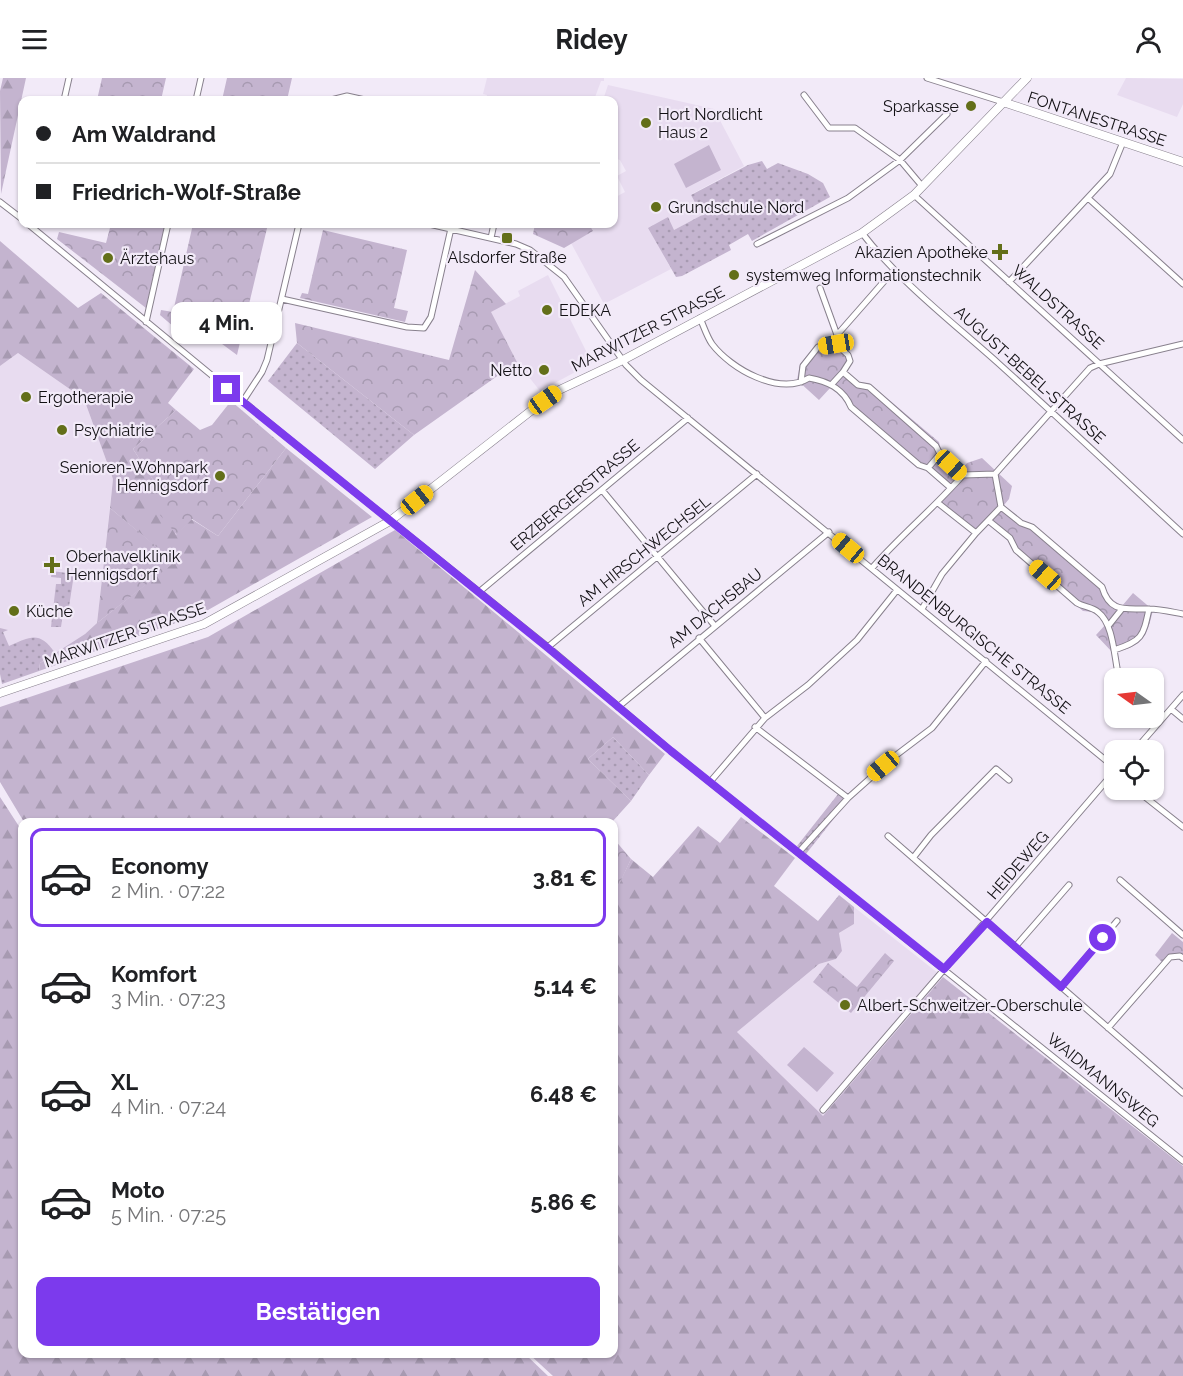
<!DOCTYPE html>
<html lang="de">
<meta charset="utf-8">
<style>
:root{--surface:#fff;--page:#f6f6f6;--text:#202124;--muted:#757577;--line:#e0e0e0;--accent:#7c3aed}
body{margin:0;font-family:Raleway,sans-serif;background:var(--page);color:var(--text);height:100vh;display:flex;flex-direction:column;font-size:22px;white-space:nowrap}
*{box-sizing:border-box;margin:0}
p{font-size:20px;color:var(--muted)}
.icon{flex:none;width:33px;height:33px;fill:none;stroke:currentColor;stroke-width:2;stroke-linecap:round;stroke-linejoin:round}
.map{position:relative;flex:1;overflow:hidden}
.sheet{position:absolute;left:18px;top:740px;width:600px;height:540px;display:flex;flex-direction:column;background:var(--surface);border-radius:12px;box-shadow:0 2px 4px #0004}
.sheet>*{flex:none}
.top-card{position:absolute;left:18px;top:18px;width:600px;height:132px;border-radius:12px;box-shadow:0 2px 4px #0004;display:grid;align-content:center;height:132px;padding:0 18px;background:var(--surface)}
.needle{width:39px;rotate:284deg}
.buttons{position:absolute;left:1104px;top:590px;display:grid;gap:12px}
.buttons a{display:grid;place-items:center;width:60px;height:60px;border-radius:12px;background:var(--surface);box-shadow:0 2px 4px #0004;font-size:30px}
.end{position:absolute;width:27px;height:27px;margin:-14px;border:8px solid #7c3aed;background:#fff;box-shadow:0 0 0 3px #fff}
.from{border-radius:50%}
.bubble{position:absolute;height:42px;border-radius:12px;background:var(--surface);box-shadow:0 2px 4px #0004;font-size:20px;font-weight:700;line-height:42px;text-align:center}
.car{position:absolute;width:18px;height:36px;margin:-18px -9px;border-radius:8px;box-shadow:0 0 4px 2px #0007;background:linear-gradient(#f5c518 24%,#345 0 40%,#f5c518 0 76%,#345 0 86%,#f5c518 0)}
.top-card b{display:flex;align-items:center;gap:21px;height:57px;font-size:22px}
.top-card b+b{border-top:2px solid var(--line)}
.top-card i{width:15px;height:15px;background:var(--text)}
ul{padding:10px 0 0;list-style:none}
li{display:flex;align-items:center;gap:18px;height:99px;margin:0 12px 9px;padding:0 6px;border:3px solid transparent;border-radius:12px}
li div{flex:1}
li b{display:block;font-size:22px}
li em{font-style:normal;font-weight:700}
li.current{border-color:var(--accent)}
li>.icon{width:54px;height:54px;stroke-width:1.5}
.action{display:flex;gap:12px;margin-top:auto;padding:12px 18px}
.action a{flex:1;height:69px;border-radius:12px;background:var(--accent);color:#fff;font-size:24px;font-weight:700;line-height:69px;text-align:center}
header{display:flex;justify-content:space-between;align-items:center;height:78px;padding:0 18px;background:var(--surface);font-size:27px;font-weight:700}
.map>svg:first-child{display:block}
</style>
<header><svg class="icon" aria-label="menu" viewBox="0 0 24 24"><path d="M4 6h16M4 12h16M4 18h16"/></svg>Ridey<svg class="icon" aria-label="person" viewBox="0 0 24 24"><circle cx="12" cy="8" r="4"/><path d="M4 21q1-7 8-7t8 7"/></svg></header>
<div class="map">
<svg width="1183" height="1298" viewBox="0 0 1183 1298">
<defs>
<pattern id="grass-dots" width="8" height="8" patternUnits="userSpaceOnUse" patternTransform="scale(1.5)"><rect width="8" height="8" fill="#c4b4cf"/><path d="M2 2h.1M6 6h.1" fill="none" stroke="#a79ab1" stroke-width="1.8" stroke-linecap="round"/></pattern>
<pattern id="forest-firs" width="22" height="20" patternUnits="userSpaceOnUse" patternTransform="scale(1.5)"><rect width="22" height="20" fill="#c4b4cf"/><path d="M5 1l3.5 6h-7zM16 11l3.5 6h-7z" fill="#a79ab1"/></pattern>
<pattern id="park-crowns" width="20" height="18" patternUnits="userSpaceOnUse" patternTransform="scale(1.5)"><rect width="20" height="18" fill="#c4b4cf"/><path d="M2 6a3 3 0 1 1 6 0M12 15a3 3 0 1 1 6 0" fill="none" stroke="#a79ab1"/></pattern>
</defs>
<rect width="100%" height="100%" fill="#f2eaf8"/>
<path fill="#e8dcf0" d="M487 0H604V3H601L594 22H486L487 17 483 16Z
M1126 0 1183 1V26L1177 39 1117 17Z
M608 7 714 31 744 88 692 116 702 137 674 152 649 150 671 191 604 226 571 165 593 153 589 146H614V120L625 114 617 98 626 93 620 82 614 80V22H603Z
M548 197 592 285 540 313 517 284 490 234 520 218 518 213Z
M18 275 84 321 113 401 97 545 85 556 40 585 9 594 0 550V288Z
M854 829 943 899 823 1039 737 954 819 886 836 881 842 873 839 855 854 846Z"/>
<path fill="url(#grass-dots)" d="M762 83 767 91 778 85 808 96 823 105 830 119 752 163 748 156 729 167 731 172 682 198 676 199 648 150 668 139 674 152 702 137 691 117 748 87Z
M297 265 414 357 375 391 268 303Z
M52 493 74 496 69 529H64L61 549H51L56 506H61V500L51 499Z
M0 550 8 552 3 554 9 568C31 558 40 553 55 575L40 585 39 593 2 606 0 596Z
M613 659 649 697 631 723 588 681Z
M842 711 851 719 806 776 797 768Z"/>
<path fill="url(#forest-firs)" d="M3 0H26L1 116 0 13Z
M0 163 78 230 101 215 194 291 168 325 176 332 133 371 163 417 176 457 191 441 218 458 286 370 372 439 201 536 39 593 40 585 85 556 97 545 174 484 110 430 113 401 84 321 18 275 0 288Z
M395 452 665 676 649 697 613 659 588 681 631 723 612 744H24L0 704V629L208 559Z
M0 719 22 753V1275H524L548 1298H0Z
M741 739 795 780 774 808 818 843 839 817 854 829V846L839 855 842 873 836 881 819 886 737 954 823 1038 943 899 1183 1088V1298H553L528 1275H614V807L619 806 631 781 653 799 698 748 720 765Z"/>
<path fill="url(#park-crowns)" d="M102 0H166L161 22H97Z
M227 0H292L287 22H222Z
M111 146H165L146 230 57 161 59 154 106 165Z
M193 146H268L237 277 184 238 174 249 160 237 161 232 173 234Z
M535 146H589L593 153 564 170 533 156Z
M323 152 407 172 394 230 408 233 405 244 300 220 302 215 308 216Z
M475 192 506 226 491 234 517 284 414 357 297 265 295 245 449 282Z
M835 261 850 276 852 284 845 293 858 304 869 305 939 364 941 373 962 391 967 385 982 380 1012 408 1009 421 1004 427 1024 445 1034 448 1103 507 1107 518 1122 528 1133 515 1153 532C1146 562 1143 567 1113 575L1096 557 1106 546 1094 534 1083 533 1013 473 1008 463 988 445 976 459 934 424 946 410 926 391 916 389 848 330 845 320 831 309 819 322 797 302 800 286 816 267Z
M231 323 286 370 218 458 192 441 177 457 160 437 159 424 163 417 133 371 176 332 200 352 212 347Z
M110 430 175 484 97 545Z
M614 761 631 781 619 807H614Z
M1172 855 1183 864V878L1181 876H1170L1162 884 1155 877Z
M885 875 894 883 851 935 813 904 828 885 857 909Z"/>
<path fill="#c4b4cf" d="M709 67 721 92 686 110 674 86Z
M804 969 834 995 817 1014 787 987Z"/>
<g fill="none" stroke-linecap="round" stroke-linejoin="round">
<g stroke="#88808d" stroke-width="7">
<path id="street" d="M927 0 1003 24
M804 17 829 50H855L900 82 922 108
M64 22 69 0
M196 22 201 0
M331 22 347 18 365 22
M914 117 1183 362
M1088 120 1183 206
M0 124 22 141
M28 146 306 375 548 569 671 673 1183 1083
M429 146 516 166 530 172 564 199 626 287 641 302 1114 689
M862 155C900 204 951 243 998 285 1060 341 1121 399 1183 456
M491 160 494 146
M757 166 848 120 900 82 947 36
M894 192 837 257 836 266 848 277 850 283 843 294 858 307 869 309 936 368 940 376 963 397
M1009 204 1110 96 1123 64
M820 210 837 257
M282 221 407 249 424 250 431 239 452 146
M700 240C704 249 707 259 712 266 731 291 779 318 809 300 827 303 843 310 851 329L919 387 928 390 951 410
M146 244 168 146
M801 304 803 288 818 269 836 266
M832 306 843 294
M243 323 262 294 267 282 299 146
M928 390 940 376
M995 396 1090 290 1099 286 1183 266
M602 412 715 548
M938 425 976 455
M1001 429 1021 445 1032 449 1102 509C1110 536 1126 530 1149 531 1160 531 1172 534 1183 536
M989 443 1010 460 1016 472 1077 525C1084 529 1092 529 1098 534 1114 546 1114 580 1119 600
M872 490C901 457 934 430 963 397L995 396
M479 514 688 340
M922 531 942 496 976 455 1001 429 995 396
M1109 547 1121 532
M699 560 765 640
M548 569 757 396
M1114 572C1142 563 1143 559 1149 531
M618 629 829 454
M1171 631 1183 641
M1154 633 1162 640
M755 649 848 720
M1135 672 1183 617
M710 704 765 640 808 607 857 562 897 512
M1135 711 1183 749
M888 758 1183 1015
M798 775 848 720 895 678 932 650 986 583
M913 780 931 757 996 691 1009 702
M1120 802 1183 857
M1015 869 1069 807
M1061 909 1117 843
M1108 950 1170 879 1180 878 1183 880
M823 1032 1114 694"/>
</g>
<g stroke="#88808d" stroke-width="9">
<path id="secondary" d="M1003 24 1183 84
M0 615 204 546 390 443 555 314 623 282 862 155 914 117 1027 0"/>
</g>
<use href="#street" stroke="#fff" stroke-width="5"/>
<use href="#secondary" stroke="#fff" stroke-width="8"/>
</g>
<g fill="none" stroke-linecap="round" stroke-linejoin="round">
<path stroke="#7c3aed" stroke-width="8" d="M227 311 548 570 671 673 944 891 987 844 1061 909 1103 860"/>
</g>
<g fill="#636f19" stroke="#f2eaf8" stroke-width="2">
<circle cx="971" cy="28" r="6"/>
<circle cx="646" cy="45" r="6"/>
<circle cx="656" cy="129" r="6"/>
<rect x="501" y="154" width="12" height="12" rx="3"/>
<path d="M997 165h6v6h6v6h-6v6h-6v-6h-6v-6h6z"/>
<circle cx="108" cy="180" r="6"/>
<circle cx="734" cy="197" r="6"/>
<circle cx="547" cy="232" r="6"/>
<circle cx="544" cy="292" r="6"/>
<circle cx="26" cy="319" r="6"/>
<circle cx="62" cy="352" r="6"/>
<circle cx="220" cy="398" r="6"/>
<path d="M49 478h6v6h6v6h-6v6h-6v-6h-6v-6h6z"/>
<circle cx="14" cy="533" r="6"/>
<circle cx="845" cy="927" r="6"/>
</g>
<g text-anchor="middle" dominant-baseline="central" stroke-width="4.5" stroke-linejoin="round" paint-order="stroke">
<g font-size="16" fill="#121014" stroke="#f2eaf8" text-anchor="start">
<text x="959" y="28" text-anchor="end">Sparkasse</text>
<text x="658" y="36">Hort Nordlicht<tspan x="658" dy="18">Haus 2</tspan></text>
<text x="668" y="129">Grundschule Nord</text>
<text x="988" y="174" text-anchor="end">Akazien Apotheke</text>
<text x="507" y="179" text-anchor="middle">Alsdorfer Straße</text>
<text x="120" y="180">Ärztehaus</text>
<text x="746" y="197">systemweg Informationstechnik</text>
<text x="559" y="232">EDEKA</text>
<text x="532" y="292" text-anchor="end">Netto</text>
<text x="38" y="319">Ergotherapie</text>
<text x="74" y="352">Psychiatrie</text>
<text x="208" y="389" text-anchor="end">Senioren-Wohnpark<tspan x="208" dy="18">Hennigsdorf</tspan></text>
<text x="66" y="478">Oberhavelklinik<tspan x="66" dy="18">Hennigsdorf</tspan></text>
<text x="26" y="533">Küche</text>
<text x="857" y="927">Albert-Schweitzer-Oberschule</text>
</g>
<g font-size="16" fill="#121014" stroke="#f2eaf8">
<text transform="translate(1097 41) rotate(18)">FONTANESTRASSE</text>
<text transform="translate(1058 229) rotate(42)">WALDSTRASSE</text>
<text transform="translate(648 251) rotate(-27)">MARWITZER STRASSE</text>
<text transform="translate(1030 297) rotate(42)">AUGUST-BEBEL-STRASSE</text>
<text transform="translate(575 417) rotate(-40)">ERZBERGERSTRASSE</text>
<text transform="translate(644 473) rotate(-39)">AM HIRSCHWECHSEL</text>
<text transform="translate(715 530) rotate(-39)">AM DACHSBAU</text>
<text transform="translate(974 556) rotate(39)">BRANDENBURGISCHE STRASSE</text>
<text transform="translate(125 557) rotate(-19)">MARWITZER STRASSE</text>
<text transform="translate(1018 787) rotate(-49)">HEIDEWEG</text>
<text transform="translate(1103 1002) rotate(39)">WAIDMANNSWEG</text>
</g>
</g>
</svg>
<div class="buttons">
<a><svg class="needle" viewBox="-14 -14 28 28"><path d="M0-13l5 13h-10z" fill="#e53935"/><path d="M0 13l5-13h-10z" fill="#757577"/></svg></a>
<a><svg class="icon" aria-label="locate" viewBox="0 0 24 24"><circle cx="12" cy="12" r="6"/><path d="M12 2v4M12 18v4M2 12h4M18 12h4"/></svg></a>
</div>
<i class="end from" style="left:1103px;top:860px"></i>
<i class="end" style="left:227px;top:311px"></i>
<div class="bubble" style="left:171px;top:224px;width:111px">4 Min.</div>
<i class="car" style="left:836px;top:266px;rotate:261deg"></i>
<i class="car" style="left:545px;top:322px;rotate:55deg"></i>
<i class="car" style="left:951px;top:387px;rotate:133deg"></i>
<i class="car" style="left:417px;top:422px;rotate:51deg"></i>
<i class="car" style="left:848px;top:470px;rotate:310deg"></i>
<i class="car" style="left:1045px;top:497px;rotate:311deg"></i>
<i class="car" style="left:883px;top:688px;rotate:230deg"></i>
<div class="top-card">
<b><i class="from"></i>Am Waldrand</b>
<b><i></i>Friedrich-Wolf-Straße</b>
</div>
<section class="sheet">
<ul>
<li class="current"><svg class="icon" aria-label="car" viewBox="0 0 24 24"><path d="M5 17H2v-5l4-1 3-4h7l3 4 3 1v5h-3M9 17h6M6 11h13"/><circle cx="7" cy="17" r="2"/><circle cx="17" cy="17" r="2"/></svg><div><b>Economy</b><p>2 Min. · 07:22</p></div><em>3.81 €</em></li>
<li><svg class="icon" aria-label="car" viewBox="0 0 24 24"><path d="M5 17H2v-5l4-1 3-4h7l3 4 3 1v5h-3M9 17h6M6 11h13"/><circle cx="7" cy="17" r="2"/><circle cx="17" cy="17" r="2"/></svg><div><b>Komfort</b><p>3 Min. · 07:23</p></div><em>5.14 €</em></li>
<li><svg class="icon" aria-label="car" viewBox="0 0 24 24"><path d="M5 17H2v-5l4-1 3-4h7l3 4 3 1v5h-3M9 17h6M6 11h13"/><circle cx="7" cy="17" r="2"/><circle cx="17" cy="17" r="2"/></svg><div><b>XL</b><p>4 Min. · 07:24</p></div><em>6.48 €</em></li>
<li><svg class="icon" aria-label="car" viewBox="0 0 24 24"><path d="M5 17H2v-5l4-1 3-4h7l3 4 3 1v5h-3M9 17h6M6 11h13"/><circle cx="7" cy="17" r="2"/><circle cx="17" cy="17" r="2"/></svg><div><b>Moto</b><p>5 Min. · 07:25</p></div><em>5.86 €</em></li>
</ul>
<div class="action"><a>Bestätigen</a></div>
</section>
</div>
